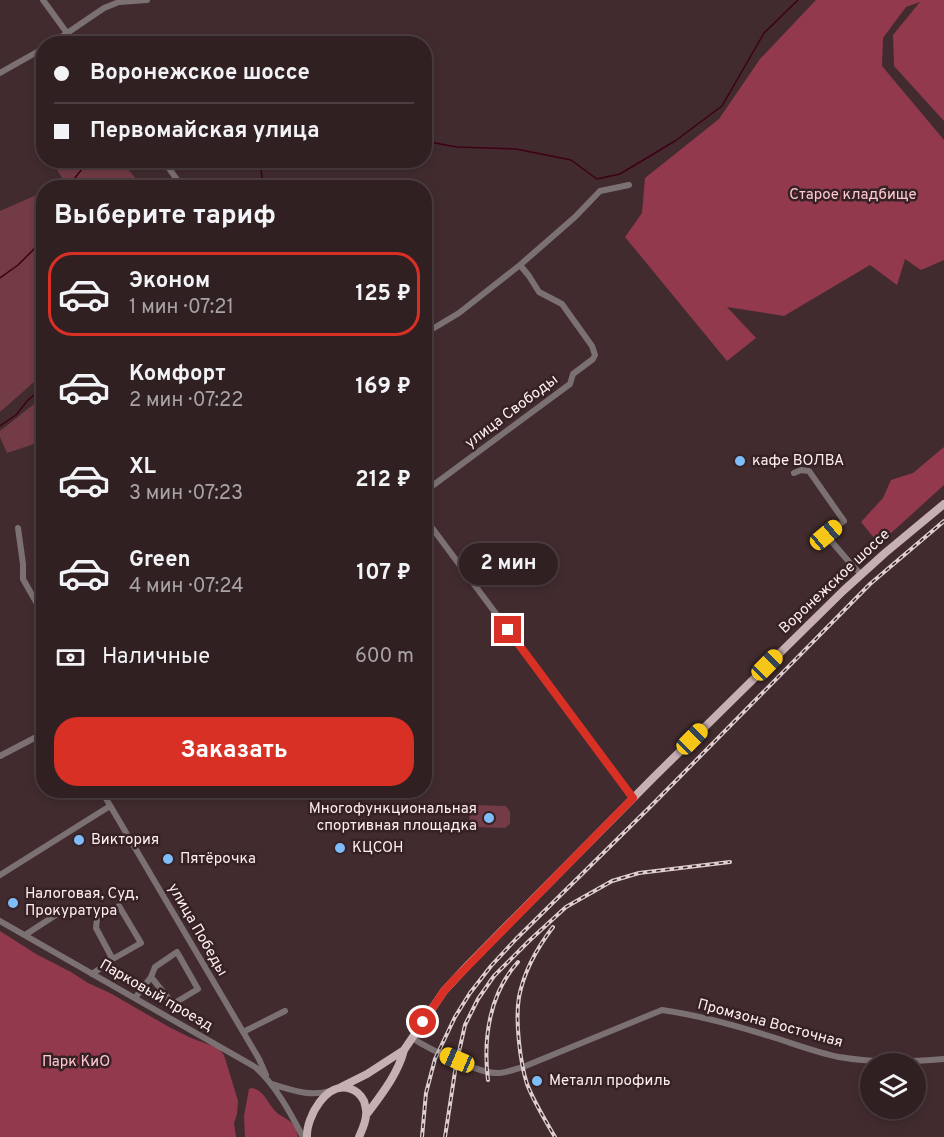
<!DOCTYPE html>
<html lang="ru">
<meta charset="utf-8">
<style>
:root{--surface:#312022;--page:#3d2d2f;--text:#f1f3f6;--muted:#a8a3a5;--line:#4c3e40;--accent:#d93025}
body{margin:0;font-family:Overpass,sans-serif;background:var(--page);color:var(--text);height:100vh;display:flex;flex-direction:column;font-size:22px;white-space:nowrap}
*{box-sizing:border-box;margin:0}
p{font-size:20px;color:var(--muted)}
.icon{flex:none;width:33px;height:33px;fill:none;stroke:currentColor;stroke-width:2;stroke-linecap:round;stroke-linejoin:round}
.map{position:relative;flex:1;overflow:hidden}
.details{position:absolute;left:36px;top:180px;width:396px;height:618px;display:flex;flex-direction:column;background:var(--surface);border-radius:24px;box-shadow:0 3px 9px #0003,0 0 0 2px var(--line)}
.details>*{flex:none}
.top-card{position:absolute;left:36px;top:36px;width:396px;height:132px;border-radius:24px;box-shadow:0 3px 9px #0003,0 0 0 2px var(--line);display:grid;align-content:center;height:132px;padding:0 18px;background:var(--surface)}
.buttons{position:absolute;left:860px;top:1053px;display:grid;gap:12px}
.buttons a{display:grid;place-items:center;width:66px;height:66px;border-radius:50%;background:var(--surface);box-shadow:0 3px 9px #0003,0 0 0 2px var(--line);font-size:30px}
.end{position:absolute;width:27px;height:27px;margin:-14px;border:8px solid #d93025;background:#fff;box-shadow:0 0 0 3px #fff}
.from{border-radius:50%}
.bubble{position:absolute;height:42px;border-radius:21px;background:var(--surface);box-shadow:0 3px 9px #0003,0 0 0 2px var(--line);font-size:20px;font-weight:700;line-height:42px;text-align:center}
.car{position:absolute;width:18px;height:36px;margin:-18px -9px;border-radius:8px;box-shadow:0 0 4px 2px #0007;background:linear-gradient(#f5c518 24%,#345 0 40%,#f5c518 0 76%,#345 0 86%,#f5c518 0)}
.top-card b{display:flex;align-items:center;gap:21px;height:57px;font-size:22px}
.top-card b+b{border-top:2px solid var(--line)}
.top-card i{width:15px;height:15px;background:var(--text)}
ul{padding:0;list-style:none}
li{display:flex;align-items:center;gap:18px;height:84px;margin:0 12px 9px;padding:0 6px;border:3px solid transparent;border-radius:24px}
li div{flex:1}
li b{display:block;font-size:22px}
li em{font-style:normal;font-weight:700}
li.selected{border-color:var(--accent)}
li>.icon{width:54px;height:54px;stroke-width:1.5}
h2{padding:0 18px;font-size:27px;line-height:72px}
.pay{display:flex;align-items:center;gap:15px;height:66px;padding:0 18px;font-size:22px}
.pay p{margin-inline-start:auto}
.primary-button{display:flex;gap:12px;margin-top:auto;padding:12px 18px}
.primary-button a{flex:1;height:69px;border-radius:24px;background:var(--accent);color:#fff;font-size:24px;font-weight:700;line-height:69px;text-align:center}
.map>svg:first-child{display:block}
</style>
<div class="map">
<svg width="944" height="1137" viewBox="0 0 944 1137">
<rect width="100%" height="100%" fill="#412b2e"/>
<path fill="#723b45" d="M52 161H121L143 187H55L65 183Z
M43 192V374L0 412V211Z
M43 397V441L7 453 0 437V431Z
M474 805 506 806 510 812V824L505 828 471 827 469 824 470 809 471 806Z"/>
<path fill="#93394e" d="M816 0H944V121L894 66 893 35 920 2 906 7 883 38 882 66 944 140V260L921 270 905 259 897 285 870 265 784 316 727 307 756 338 727 361 625 237 642 213 645 178 719 119 760 59Z
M944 447V485L879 544 861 522 883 498 891 480 913 473Z
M0 931 36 954 71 972 88 983 110 993 169 1027 191 1038 218 1048 224 1055 238 1101 237 1114 234 1123 236 1137H0Z
M252 1088C264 1090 268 1104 276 1112 280 1116 288 1119 292 1123 296 1127 297 1132 298 1137H245L244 1116 249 1089Z"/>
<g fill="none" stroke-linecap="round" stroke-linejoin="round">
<path stroke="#3e0013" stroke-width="1.5" d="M424 141 457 147 516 149 571 160 597 179 620 174 675 141 722 106 764 33 798 0
M260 160 263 188
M67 188 89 160
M0 278 18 265 44 239
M0 426 16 415 28 400 44 387"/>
<path stroke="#7c7172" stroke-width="6" d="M43 0 75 44
M51 44 104 8 119 2 147 0
M0 73 44 48
M163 160 183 188
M424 334 459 313 520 265 575 217 600 191 629 185
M794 473 801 470 809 471 844 521 826 535 850 563 861 574
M424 492 570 384 573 374 593 359 595 355 592 346 562 304 539 292 529 276 520 265
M42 516 44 515
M424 517 633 798
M18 528 23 564V579L44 616
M0 756 44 733
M101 790 259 1059 266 1075
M0 875 110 806
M0 921 255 1067C275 1084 291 1114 303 1137
M25 935 65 909
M111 960 141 943 119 906
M92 974 108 963 111 956 96 928 97 919
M135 998 151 977 173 1004 198 989 177 952 155 967 151 977
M243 1032 285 1011
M412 1038C429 1049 481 1075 500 1073 508 1072 516 1069 523 1067L662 1010C698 1015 734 1025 769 1036 792 1043 815 1052 839 1057 874 1063 909 1062 944 1059
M271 1084C293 1090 307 1097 331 1091"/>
<path stroke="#c7afb2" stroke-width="8" d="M341 1087 367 1074 404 1050
M367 1114C381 1095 398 1074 404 1050L444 991 469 964 654 777 843 591 885 553 944 504
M307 1137C306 1117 327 1080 351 1089 357 1091 361 1095 364 1101 365 1105 367 1111 366 1115 366 1122 362 1130 359 1137"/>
<g stroke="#dececf" stroke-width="4">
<path id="rail" d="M553 927C537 948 524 971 519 997 515 1020 520 1062 527 1084 534 1102 545 1120 555 1137
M488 1080C483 1039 489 994 518 962
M422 1137 426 1093 435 1059 455 1017 470 993 491 966 516 939 652 805 870 584 944 521
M445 1137 456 1065 465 1025 478 999 494 976 530 940 566 907 612 881 639 873 730 862"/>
</g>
<use href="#rail" stroke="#362124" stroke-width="1.5" stroke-dasharray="4.5" stroke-linecap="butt"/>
</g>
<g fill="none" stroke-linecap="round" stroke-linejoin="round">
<path stroke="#d93025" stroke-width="8" d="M423 1022 444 991 454 980 633 798 508 630"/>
</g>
<g fill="#7fbdfa" stroke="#362124" stroke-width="2">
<circle cx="740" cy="461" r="6"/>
<circle cx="489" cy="818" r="6"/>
<circle cx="79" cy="840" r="6"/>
<circle cx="340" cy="848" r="6"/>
<circle cx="168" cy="859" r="6"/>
<circle cx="13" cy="903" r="6"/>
<circle cx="537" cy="1081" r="6"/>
</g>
<g text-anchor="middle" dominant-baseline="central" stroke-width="5" stroke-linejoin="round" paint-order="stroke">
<g font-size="15" fill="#fec9d1" stroke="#362124">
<text x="853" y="195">Старое кладбище</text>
<text x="76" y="1062">Парк КиО</text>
</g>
<g font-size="15" fill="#feeff0" stroke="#362124">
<text transform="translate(512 412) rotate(-37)">улица Свободы</text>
<text transform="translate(835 582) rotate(-43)">Воронежское шоссе</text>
<text transform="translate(197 930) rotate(60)">улица Победы</text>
<text transform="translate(156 996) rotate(30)">Парковый проезд</text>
<text transform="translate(770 1024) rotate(15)">Промзона Восточная</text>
</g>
<g font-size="15" fill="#feeff0" stroke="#362124" text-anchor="start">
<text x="752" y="461">кафе ВОЛВА</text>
<text x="477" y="809" text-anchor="end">Многофункциональная<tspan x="477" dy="17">спортивная площадка</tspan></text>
<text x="91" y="840">Виктория</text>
<text x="352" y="848">КЦСОН</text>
<text x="180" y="859">Пятёрочка</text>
<text x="25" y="894">Налоговая, Суд,<tspan x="25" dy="17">Прокуратура</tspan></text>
<text x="549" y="1081">Металл профиль</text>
</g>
</g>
</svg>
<div class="buttons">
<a><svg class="icon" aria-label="layers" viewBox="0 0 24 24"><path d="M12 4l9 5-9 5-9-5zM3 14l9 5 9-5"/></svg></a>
</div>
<i class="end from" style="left:423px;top:1022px"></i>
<i class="end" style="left:508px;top:630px"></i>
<div class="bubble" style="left:459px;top:543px;width:99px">2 мин</div>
<i class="car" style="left:826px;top:535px;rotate:50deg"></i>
<i class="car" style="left:767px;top:665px;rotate:45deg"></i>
<i class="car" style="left:692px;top:739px;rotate:45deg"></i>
<i class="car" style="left:457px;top:1060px;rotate:293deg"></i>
<div class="top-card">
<b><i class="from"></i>Воронежское шоссе</b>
<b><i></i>Первомайская улица</b>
</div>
<section class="details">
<h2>Выберите тариф</h2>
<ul>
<li class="selected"><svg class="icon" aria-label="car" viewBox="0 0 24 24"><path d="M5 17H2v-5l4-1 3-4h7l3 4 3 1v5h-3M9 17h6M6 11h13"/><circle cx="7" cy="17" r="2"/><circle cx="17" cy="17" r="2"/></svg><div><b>Эконом</b><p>1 мин · 07:21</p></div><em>125 ₽</em></li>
<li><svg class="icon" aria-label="car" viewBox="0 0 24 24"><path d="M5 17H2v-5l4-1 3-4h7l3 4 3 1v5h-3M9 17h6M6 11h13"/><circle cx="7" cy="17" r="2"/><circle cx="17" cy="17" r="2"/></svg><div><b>Комфорт</b><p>2 мин · 07:22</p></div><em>169 ₽</em></li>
<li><svg class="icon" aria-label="car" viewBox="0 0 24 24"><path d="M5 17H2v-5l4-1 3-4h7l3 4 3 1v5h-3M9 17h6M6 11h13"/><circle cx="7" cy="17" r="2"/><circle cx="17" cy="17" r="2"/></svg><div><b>XL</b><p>3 мин · 07:23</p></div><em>212 ₽</em></li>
<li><svg class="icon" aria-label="car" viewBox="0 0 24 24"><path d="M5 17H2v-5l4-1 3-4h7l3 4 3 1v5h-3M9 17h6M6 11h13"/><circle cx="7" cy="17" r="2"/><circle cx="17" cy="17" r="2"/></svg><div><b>Green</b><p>4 мин · 07:24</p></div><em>107 ₽</em></li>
</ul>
<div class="pay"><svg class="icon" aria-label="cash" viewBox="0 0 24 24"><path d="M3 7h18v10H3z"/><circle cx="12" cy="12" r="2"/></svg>Наличные<p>600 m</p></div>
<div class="primary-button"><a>Заказать</a></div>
</section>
</div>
